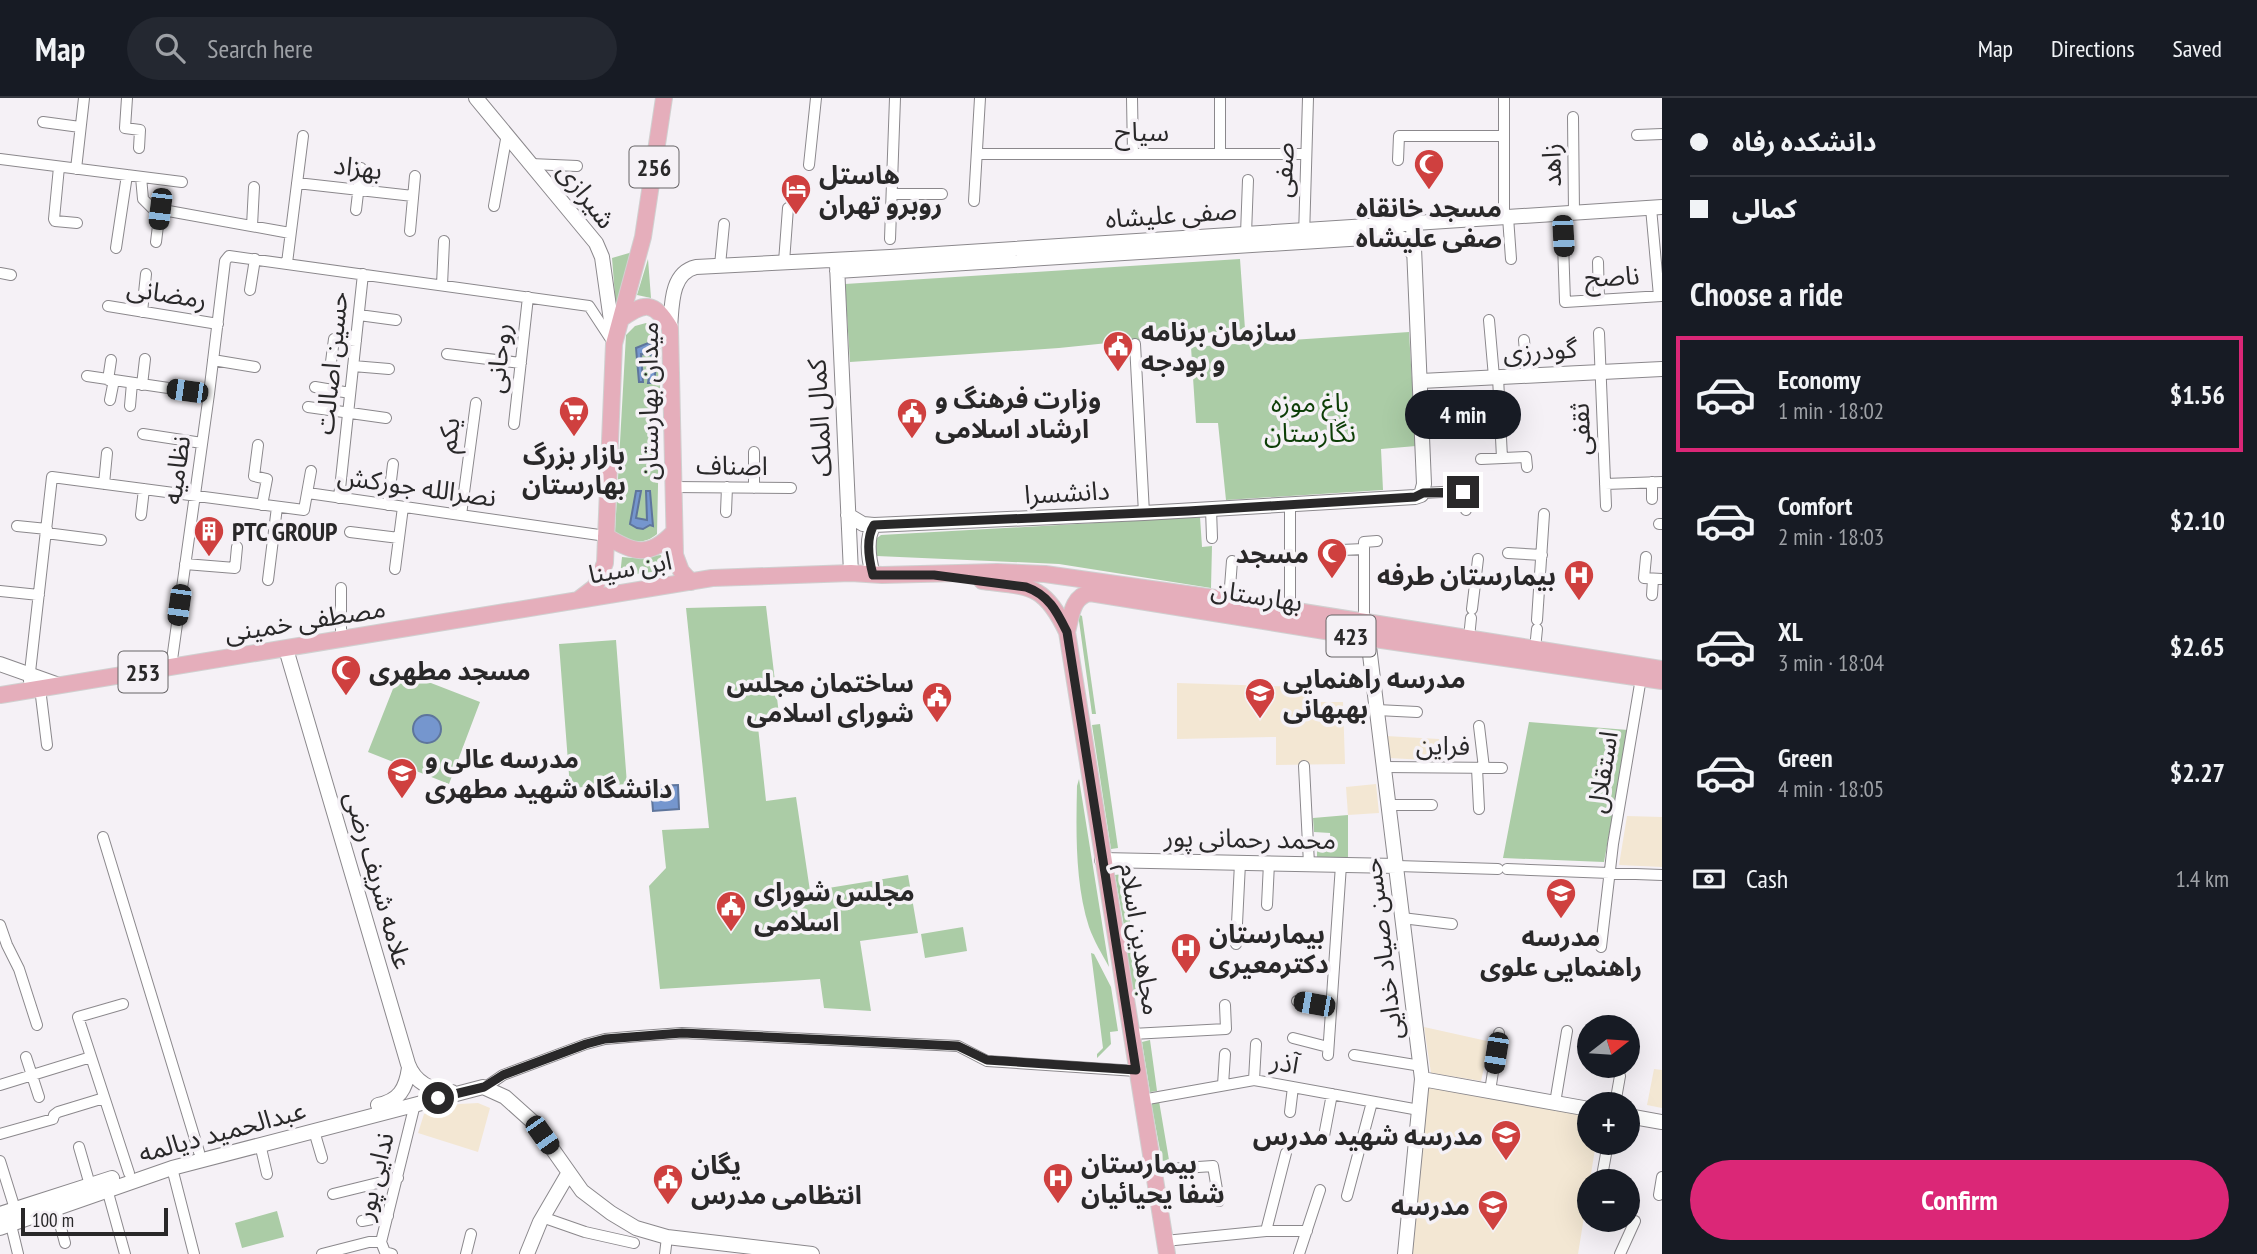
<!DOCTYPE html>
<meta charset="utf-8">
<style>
:root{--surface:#171b24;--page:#242831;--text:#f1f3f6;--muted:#9ea1a6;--line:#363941;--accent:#db2777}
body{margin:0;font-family:"PT Sans Narrow","Noto Sans Arabic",sans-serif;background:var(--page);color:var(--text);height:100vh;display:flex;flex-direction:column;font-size:26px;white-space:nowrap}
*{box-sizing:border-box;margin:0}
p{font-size:23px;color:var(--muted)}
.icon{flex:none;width:38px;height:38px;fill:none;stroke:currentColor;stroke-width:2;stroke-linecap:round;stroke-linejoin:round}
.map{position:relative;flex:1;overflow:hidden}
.side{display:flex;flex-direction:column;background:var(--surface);width:595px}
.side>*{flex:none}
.banner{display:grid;align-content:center;height:154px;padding:0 28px;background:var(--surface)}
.needle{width:46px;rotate:73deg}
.buttons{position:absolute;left:1577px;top:917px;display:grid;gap:14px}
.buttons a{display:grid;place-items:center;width:63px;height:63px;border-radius:50%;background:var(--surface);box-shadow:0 7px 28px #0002;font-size:35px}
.scale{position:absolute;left:21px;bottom:18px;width:147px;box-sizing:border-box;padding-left:7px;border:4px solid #292829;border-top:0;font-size:19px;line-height:24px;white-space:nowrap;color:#292829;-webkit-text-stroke:5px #f5f1f6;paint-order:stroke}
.end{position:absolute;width:32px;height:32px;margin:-16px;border:9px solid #292829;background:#fff;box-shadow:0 0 0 4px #fff}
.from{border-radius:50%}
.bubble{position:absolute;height:49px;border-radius:24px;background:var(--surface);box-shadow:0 7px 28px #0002;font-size:23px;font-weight:700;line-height:49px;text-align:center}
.car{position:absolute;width:21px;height:42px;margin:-21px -10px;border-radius:9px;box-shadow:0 0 5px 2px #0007;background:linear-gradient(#222 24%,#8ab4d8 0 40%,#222 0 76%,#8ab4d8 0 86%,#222 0)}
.banner b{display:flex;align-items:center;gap:24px;height:66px;font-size:26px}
.banner b+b{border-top:2px solid var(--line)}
.banner i{width:18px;height:18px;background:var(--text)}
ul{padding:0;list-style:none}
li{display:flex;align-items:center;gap:21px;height:116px;margin:0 14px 10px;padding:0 14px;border:4px solid transparent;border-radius:0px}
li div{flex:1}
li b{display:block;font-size:26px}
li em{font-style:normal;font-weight:700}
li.selected{border-color:var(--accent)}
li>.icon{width:63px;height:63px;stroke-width:1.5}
h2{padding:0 28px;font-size:32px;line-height:84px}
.pay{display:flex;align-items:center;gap:18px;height:77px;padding:0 28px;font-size:26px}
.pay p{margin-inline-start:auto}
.primary-button{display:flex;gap:14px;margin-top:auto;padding:14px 28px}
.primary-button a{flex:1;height:80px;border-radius:42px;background:var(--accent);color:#fff;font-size:28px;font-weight:700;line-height:80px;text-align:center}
header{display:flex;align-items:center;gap:42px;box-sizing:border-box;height:98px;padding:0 35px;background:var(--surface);border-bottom:2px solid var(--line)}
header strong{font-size:33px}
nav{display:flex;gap:38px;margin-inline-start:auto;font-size:24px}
.search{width:490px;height:63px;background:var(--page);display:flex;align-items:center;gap:18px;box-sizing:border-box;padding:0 24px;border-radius:38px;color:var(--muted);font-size:26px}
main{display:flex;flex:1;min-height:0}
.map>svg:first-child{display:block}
</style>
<header>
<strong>Map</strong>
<div class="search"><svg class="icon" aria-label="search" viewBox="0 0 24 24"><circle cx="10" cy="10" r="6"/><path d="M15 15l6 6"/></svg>Search here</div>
<nav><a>Map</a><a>Directions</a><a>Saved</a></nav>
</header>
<main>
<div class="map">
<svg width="1662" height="1156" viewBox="0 0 1662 1156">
<rect width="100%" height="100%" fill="#f5f1f6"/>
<path fill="#f3e7d3" d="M1177 585 1305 589 1306 604H1343L1345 666 1276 667V639L1177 641Z
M1386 638 1439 641 1443 663 1389 660Z
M1376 686 1379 715 1348 717 1346 689Z
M1627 718 1662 719V769L1619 767Z
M1424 929 1487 943 1485 966 1481 983 1431 975Z
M1654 971 1662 972V1010L1647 1007Z
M1425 985 1589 1013V1045H1596L1578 1156H1410Z
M478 1005 490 1010 478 1054 418 1035 424 1016 459 1006Z"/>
<path fill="#abcca6" d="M636 153 616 210 612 160Z
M648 161 651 200 637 197Z
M1240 161 1245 231 1059 250 850 264 845 186Z
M646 225 656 231 661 244 657 436C645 447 626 446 615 434L626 237 635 228Z
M1409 234 1416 348 1381 351 1383 392 1226 402 1218 325H1196L1191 249Z
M1200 419 1202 449 1212 448 1211 490 1059 466 877 458C873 449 873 442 881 437Z
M661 457 662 465 659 473 620 478 622 459 633 460Z
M766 508 780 625 758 629 766 703 796 699 810 793 908 777 918 835 860 843 871 913 824 910 820 881 660 891 649 788 666 770 662 732 709 730 686 510Z
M1078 516 1082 518 1096 616H1092Z
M616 542 627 686 570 690 559 546Z
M400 573 480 604 449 686 368 654Z
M1529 624 1628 632 1604 764 1503 760Z
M1100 626 1118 750 1111 751 1092 627Z
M1079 681 1109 869C1102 856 1094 843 1089 829 1075 785 1076 734 1077 688Z
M1348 717V760L1317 761V748L1331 747 1330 735 1314 734 1313 720Z
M1122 776 1131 829 1124 828 1115 777Z
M963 829 967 853 925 860 921 836Z
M1132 847 1139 899H1132L1124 848Z
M1091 855 1094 856 1111 889 1118 933 1110 934 1111 946 1097 960V956L1103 950Z
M1150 942 1157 993 1150 994 1142 944Z
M1159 1003 1169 1062 1162 1063 1151 1004Z
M277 1113 284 1139 242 1150 235 1125Z"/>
<path fill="#7596ce" stroke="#5e759c" stroke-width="2" d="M648 245 658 251 654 285H648L652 257 641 256 643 284H639L636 250Z
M636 393H641L636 420 647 422 646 393H650L653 428 650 427 643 431 637 430 630 426Z
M413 631a14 14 0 1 1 28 0a14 14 0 1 1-28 0Z
M678 687 679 711 653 713 651 688Z"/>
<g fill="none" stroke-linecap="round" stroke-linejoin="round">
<g stroke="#8b888c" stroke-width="12">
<path id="street" d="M127 0 125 30 140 32 139 50
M1132 0 1133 56
M1220 0V56
M1504 0V119
M1573 19 1574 115
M43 24 80 29
M1637 37 1662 36
M978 56H1306
M0 61 182 84
M1398 62 1399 38H1504
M531 66 577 68
M809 67 816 0
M59 69 54 121 55 123 77 125
M76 71 84 0
M141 79 143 101 152 110 290 135
M297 85 413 98
M892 96H942
M974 103 980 0
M494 108 507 36
M1651 110 1659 198
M356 112 361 70
M1562 116 1565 204 1662 198
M1508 119 1511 161
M252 128 254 89
M410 133 415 78
M1246 136 1248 82
M1304 139 1308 0
M890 141 895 0
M156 144 160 111
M116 150 127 77
M784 164 788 110
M1598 164 1599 202
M287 165 303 38
M720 167 724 126
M0 175 11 177
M442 187 444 143
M250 192 255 161
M108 208 218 226
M142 214 146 176
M359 217 396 222
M1489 222 1494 279
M1599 235 1606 408
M1524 242 1527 278
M1135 246 1144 415
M447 256 521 265
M213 262 255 269
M331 264 334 241 356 243
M353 268 389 271
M87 278 209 296
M1498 279 1502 360
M108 282 111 262
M142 287 145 261
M315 289 350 295
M110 302 114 282
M130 308 132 285
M308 309 386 320
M514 326 528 199
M143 336 202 345
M258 347 254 378 267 381 262 407
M1481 361 1526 359 1527 369
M104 386 107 355
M1605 386 1662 384
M673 389 791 390
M754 390V354
M308 395 606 438
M1423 395 1461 393 1465 397 1466 412
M339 400 363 176
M1652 401V384
M1290 406V512
M388 407 393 366
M1211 411 1212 440
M726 414 727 389
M141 417 144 391
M461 417 476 305
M1659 426H1662
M17 428 47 431
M350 434 399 440
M46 435 101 442
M1341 452 1364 451
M1508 455 1542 457
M1646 459 1644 480 1662 481
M185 466 235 470 237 449
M395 471 403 409
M268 482 277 409
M0 493 39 497
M1652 497 1653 481
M1229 502 1232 463
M1472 511 1478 461
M1537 522 1544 416
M1364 523V444L1377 443
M1469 540 1471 520
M341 541V490
M1535 551 1537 531
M171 569 209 296 225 163 229 158 589 208 612 243
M29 583 52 379 304 412 311 373
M40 590 47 647
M1377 612 1417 614
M1479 628 1484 670
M1304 668 1309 766
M1384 669 1502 670
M1477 670 1479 711
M1388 707H1432
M103 739 199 1054
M1397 768 1498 771
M1507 771 1662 777
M1267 807 1269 765
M1402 820 1452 826
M0 827 7 847 19 871 37 927
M1236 846 1240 765
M1601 849 1613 746 1641 580
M1297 903 1331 909
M123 906 78 919 129 1075
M1132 936 1226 931 1225 907
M1293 940 1328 949
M1328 957 1341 767
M1354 957 1421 968
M26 959 39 999
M1254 982 1256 946
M0 987 91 959
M1223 987 1225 956
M484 990 503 977 586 946 605 941 640 938 682 935 958 948 987 963 1136 973
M1490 993 1499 935
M1142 1002 1254 982 1419 1012
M1555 1005 1567 933
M1615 1006 1620 978 1615 972 1616 968
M1290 1014 1293 989
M314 1033 322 1060
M0 1036 53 1021 54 1017 58 1014 104 1000
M1324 1038 1332 996
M260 1046 267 1076
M79 1049 90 1087
M0 1063 15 1111
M172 1070 194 1156
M1154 1072 1213 1068 1219 1103
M1602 1078 1608 1045
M107 1091 125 1156
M333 1096 398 1080
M1659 1097 1662 1079
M1347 1098 1372 1004
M56 1111 65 1145
M542 1119 585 1134 634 1145
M362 1123 388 1118
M11 1127 18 1156
M1266 1133 1286 1055
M1165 1143 1266 1133H1307
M322 1156 369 1144H381
M392 1156 385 1154 381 1144 415 1006
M466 1156 471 1136
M665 1156 667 1139
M1299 1156 1320 1092
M1620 1156 1635 1123"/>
</g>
<g stroke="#8b888c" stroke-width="16">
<path id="secondary" d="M476 0 596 145 602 159 614 244
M837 167 851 475
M837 173 1397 138 1408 143 1412 154
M670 230C672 209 670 175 696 169L890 159 1662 109
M1421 283 1662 271
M848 417 863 426 874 427 1144 415 1415 399 1421 397 1424 386 1413 126
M873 477C869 462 865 441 874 427
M1368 540 1422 981 1405 1156
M286 551 408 966C415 985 432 993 452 994
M0 566 59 587
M1102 762 1397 768
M1422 981 1589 1011
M378 1007C399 1003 406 991 409 970
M1628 1018 1662 1024
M0 1116 112 1080
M0 1130 172 1070 483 989 505 999 534 1025 582 1093 611 1115 636 1130 667 1139 812 1156
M527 1156 540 1124 568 1076"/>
</g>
<g stroke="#d0d0d0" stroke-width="18">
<path id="primary" d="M621 221C645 204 654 203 670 230L675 457 681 473 691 484
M606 438C633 455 649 460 673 435
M982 483C1031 489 1044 486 1067 534L1167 1156
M578 502 595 489 605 465 614 246 643 139 664 0
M1067 534C1071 519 1072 498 1090 495L1368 540 1662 583
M0 597 712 480 851 475 882 477 997 474 1045 476 1215 500 1662 571"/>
</g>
<use href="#street" stroke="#fff" stroke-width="10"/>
<use href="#secondary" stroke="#fff" stroke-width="14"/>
<use href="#primary" stroke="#e5aebb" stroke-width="16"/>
</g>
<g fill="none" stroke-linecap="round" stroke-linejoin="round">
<path stroke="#292829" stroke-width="9" d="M438 1000 484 989 503 977 586 946 605 941 682 935 958 948 987 962 1136 972 1067 534C1057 514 1049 497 1026 489L934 477H873C869 462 865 441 874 427L1188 413 1415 399 1423 395 1463 394"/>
</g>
<defs>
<g id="mosque-pin" transform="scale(1.575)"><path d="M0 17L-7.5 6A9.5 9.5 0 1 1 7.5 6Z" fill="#cf403f" stroke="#f5f1f6"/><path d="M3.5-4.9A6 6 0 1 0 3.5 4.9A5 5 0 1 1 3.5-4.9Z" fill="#fff"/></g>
<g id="hotel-pin" transform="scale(1.575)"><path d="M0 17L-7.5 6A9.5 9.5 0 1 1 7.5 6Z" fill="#cf403f" stroke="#f5f1f6"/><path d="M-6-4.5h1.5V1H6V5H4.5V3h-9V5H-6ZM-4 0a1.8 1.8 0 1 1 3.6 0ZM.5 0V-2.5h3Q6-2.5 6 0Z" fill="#fff"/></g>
<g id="civic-pin" transform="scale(1.575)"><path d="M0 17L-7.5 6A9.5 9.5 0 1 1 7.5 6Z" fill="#cf403f" stroke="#f5f1f6"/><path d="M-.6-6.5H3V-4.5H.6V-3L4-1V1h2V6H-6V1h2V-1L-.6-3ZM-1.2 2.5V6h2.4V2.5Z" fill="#fff"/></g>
<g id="supermarket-pin" transform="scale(1.575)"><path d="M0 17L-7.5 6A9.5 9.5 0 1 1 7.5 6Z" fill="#cf403f" stroke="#f5f1f6"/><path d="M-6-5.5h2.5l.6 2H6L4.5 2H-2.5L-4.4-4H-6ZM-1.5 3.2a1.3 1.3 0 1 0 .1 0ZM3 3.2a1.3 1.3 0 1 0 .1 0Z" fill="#fff"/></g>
<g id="building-pin" transform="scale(1.575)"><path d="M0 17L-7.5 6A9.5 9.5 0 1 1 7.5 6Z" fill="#cf403f" stroke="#f5f1f6"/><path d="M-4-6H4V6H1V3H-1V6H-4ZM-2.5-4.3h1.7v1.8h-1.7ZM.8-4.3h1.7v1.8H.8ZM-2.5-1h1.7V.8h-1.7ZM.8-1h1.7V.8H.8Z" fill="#fff"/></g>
<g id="hospital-pin" transform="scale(1.575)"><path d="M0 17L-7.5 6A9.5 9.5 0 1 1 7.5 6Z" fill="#cf403f" stroke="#f5f1f6"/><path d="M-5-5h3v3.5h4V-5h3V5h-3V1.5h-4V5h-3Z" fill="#fff"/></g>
<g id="school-pin" transform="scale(1.575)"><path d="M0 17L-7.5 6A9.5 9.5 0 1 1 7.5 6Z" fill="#cf403f" stroke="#f5f1f6"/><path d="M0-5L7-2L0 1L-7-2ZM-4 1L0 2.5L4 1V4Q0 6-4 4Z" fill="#fff"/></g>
</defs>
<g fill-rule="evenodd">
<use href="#mosque-pin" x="1429" y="66"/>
<use href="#hotel-pin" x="796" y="91"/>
<use href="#civic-pin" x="1118" y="248"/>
<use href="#supermarket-pin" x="574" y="313"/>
<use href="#civic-pin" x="912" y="315"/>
<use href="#building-pin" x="209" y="433"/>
<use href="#mosque-pin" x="1332" y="455"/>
<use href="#hospital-pin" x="1579" y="477"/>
<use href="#mosque-pin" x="346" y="572"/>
<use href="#school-pin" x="1260" y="595"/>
<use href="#civic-pin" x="937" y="599"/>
<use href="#school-pin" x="402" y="675"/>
<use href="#school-pin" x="1561" y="795"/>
<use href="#civic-pin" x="731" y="808"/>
<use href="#hospital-pin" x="1186" y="850"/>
<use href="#school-pin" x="1506" y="1037"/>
<use href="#hospital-pin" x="1058" y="1080"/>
<use href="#civic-pin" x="668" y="1081"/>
<use href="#school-pin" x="1493" y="1107"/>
</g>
<g text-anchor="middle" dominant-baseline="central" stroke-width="7" stroke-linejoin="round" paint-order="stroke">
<g fill="#f5f1f6" stroke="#666466" stroke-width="2">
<rect x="629.5" y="48.5" width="49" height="41" rx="5"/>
<rect x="1326.5" y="517.5" width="49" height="41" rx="5"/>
<rect x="118.5" y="553.5" width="49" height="41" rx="5"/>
</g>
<g font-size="24" font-weight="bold" fill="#292829">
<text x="654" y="69">256</text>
<text x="1351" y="538">423</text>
<text x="143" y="574">253</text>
</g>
<g font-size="26" fill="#292829" stroke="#f5f1f6">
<text x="1142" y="33">سیاح</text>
<text transform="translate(1551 67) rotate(-91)">زاهد</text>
<text transform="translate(358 69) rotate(7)">بهزاد</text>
<text transform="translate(1283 72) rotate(-88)">صفی</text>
<text transform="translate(587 97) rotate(52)">شیرازی</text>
<text transform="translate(1171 116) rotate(-4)">صفی علیشاه</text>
<text transform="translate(1612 178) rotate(-3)">ناصح</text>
<text transform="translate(167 195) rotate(9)">رمضانی</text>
<text transform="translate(1540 252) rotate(-3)">گودرزی</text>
<text transform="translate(498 260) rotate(-84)">روحانی</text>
<text transform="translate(331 265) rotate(-84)">حسین اصالت</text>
<text transform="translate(648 303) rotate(-90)">میدان بهارستان</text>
<text transform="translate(819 320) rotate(-93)">کمال الملک</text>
<text transform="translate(1580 331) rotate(-92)">ثقفی</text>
<text transform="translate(448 337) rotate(-83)">یکم</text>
<text transform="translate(732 367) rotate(1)">اصناف</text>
<text transform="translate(176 372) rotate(-82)">نظامیه</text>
<text transform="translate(417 388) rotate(8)">نصرالله جورکش</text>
<text transform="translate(1067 394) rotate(-3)">دانشسرا</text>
<text transform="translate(630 469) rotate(-10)">ابن سینا</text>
<text transform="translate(1257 497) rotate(9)">بهارستان</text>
<text transform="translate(305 522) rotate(-9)">مصطفی خمینی</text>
<text transform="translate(1443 647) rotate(1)">فراین</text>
<text transform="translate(1602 674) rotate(-81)">استقلال</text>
<text transform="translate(1250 740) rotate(1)">محمد رحمانی پور</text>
<text transform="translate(379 782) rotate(74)">علامه شریف رضی</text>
<text transform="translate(1141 841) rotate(81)">مجاهدین اسلام</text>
<text transform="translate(1382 851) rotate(-97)">حسن صیاد خدایی</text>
<text transform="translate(1285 964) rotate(11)">آذر</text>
<text transform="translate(222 1033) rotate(-15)">عبدالحمید دیالمه</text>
<text transform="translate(374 1078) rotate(-76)">ندایی پور</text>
</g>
<g font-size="26" font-weight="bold" fill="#292829" stroke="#f5f1f6" text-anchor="start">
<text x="819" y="76">هاستل<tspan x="819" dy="30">روبرو تهران</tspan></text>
<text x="1429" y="109" text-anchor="middle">مسجد خانقاه<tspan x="1429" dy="30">صفی علیشاه</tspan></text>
<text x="1141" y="233">سازمان برنامه<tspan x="1141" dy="30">و بودجه</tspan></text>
<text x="935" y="300">وزارت فرهنگ و<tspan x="935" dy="30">ارشاد اسلامی</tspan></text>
<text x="574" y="356" text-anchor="middle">بازار بزرگ<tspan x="574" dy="30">بهارستان</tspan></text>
<text x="232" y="433">PTC GROUP</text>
<text x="1309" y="455" text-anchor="end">مسجد</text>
<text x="1556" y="477" text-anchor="end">بیمارستان طرفه</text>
<text x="369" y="572">مسجد مطهری</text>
<text x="1283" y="580">مدرسه راهنمایی<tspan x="1283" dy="30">بهبهانی</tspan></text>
<text x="914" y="584" text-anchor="end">ساختمان مجلس<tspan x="914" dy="30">شورای اسلامی</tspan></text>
<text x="425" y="660">مدرسه عالی و<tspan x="425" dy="30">دانشگاه شهید مطهری</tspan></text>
<text x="754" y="793">مجلس شورای<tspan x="754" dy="30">اسلامی</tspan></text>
<text x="1209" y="835">بیمارستان<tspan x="1209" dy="30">دکترمعیری</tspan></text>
<text x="1561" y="838" text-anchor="middle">مدرسه<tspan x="1561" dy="30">راهنمایی علوی</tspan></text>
<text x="1483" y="1037" text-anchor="end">مدرسه شهید مدرس</text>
<text x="1081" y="1065">بیمارستان<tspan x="1081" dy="30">شفا یحیائیان</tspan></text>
<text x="691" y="1066">یگان<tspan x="691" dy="30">انتظامی مدرس</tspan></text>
<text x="1470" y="1107" text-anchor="end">مدرسه</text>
</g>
<g font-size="26" fill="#0d3e07" stroke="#f5f1f6">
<text x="1310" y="304">باغ موزه<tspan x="1310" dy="30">نگارستان</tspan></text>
</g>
</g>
</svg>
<div class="buttons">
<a><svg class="needle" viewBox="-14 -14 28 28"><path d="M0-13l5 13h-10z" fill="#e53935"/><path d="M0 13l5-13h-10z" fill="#9ea1a6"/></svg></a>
<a>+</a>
<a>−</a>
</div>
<div class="scale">100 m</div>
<i class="end from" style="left:438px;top:1000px"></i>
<i class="end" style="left:1463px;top:394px"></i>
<div class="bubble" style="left:1405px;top:292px;width:116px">4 min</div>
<i class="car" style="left:160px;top:111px;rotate:187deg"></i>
<i class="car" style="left:1563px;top:138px;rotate:177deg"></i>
<i class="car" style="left:187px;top:293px;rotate:278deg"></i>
<i class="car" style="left:179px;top:507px;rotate:188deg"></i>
<i class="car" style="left:1314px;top:906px;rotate:280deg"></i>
<i class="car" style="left:1496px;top:955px;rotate:189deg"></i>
<i class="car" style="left:542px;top:1037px;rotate:145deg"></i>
</div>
<section class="side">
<div class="banner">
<b><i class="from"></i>دانشکده رفاه</b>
<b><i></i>کمالی</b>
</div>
<h2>Choose a ride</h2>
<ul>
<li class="selected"><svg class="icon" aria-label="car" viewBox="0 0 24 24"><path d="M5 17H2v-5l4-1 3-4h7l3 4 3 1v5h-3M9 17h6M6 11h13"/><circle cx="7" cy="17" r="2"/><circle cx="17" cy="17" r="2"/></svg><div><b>Economy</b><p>1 min · 18:02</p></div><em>$1.56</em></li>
<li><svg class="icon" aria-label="car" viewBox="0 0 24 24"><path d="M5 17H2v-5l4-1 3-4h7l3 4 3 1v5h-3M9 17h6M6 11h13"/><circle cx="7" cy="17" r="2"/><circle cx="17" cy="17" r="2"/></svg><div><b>Comfort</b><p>2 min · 18:03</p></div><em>$2.10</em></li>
<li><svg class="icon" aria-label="car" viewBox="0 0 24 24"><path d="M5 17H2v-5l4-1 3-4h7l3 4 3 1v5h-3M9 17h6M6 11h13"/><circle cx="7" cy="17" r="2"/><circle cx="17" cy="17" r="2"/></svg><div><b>XL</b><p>3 min · 18:04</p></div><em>$2.65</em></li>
<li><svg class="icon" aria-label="car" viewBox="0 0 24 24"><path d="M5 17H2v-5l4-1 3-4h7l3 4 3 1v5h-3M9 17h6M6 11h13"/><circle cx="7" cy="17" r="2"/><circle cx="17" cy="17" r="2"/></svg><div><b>Green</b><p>4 min · 18:05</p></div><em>$2.27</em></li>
</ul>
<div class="pay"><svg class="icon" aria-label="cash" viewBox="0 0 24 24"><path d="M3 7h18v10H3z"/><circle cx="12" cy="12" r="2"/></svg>Cash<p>1.4 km</p></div>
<div class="primary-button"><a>Confirm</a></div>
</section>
</main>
